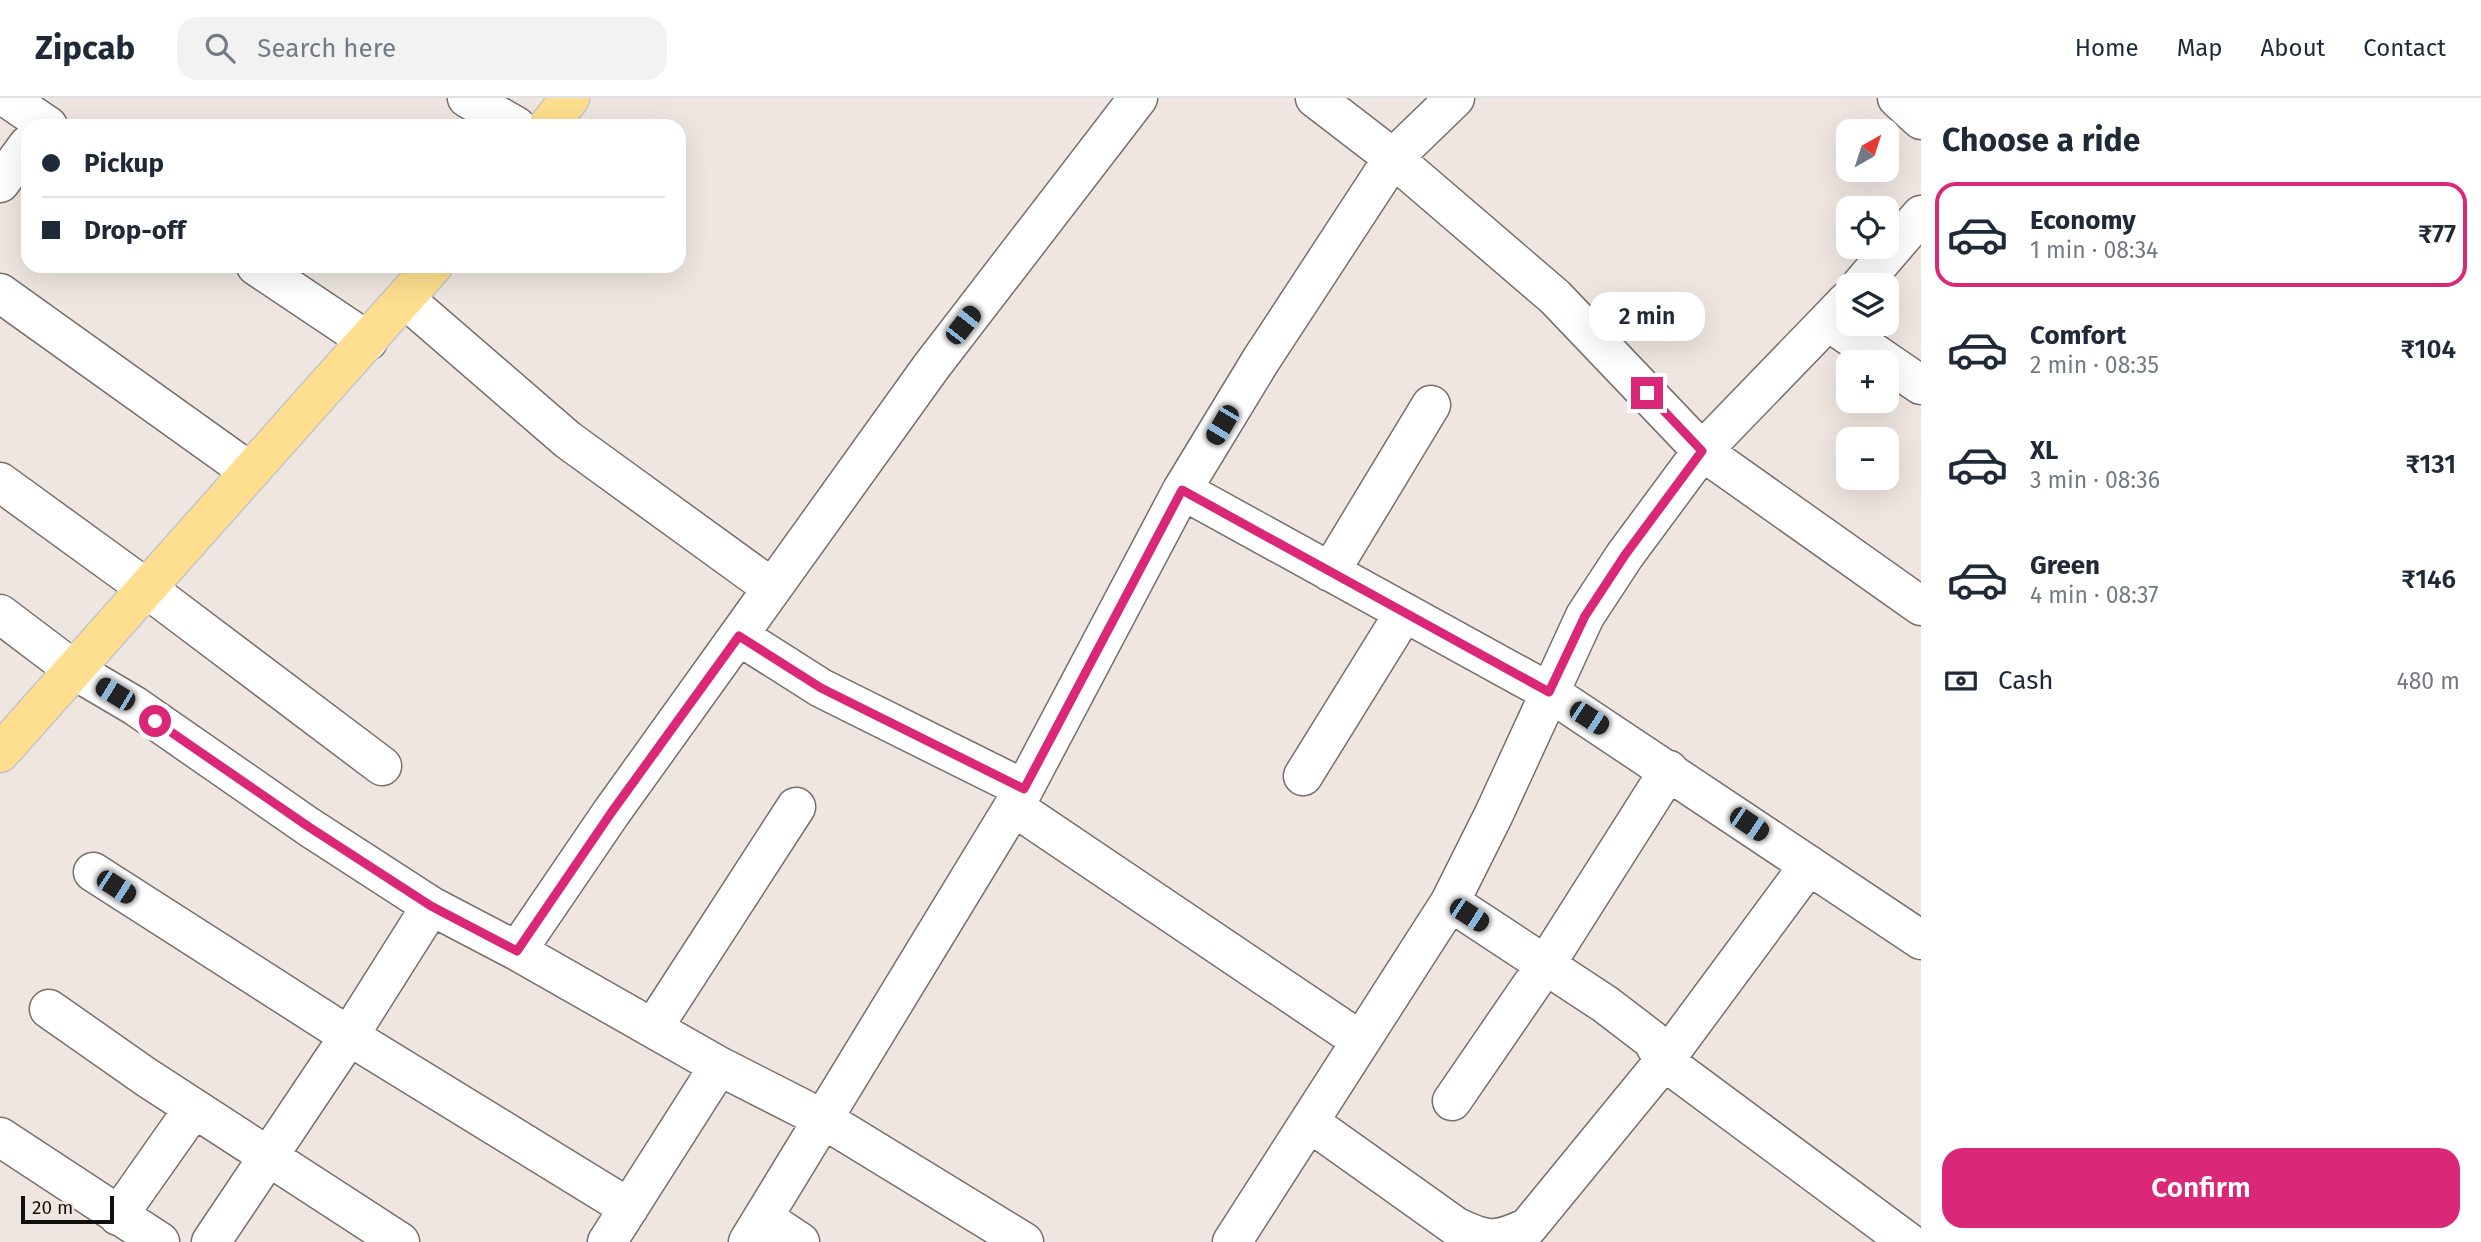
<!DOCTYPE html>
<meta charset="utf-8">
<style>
:root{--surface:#fff;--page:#f2f2f3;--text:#1f2937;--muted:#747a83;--line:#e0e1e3;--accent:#db2777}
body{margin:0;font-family:"Fira Sans",sans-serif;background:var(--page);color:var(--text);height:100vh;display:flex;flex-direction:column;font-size:26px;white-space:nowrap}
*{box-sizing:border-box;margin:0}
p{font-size:23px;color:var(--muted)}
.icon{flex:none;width:38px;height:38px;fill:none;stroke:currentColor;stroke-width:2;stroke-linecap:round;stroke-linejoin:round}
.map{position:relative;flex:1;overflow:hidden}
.panel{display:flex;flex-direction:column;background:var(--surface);width:560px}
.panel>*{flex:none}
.hud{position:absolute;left:21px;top:21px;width:665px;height:154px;border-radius:21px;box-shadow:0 7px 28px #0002;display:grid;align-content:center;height:154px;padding:0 21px;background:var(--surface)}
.needle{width:46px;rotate:39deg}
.fabs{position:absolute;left:1836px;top:21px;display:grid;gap:14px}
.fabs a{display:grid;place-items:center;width:63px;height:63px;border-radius:14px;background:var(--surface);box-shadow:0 7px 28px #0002;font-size:35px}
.scale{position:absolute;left:21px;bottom:18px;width:93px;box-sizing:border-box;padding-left:7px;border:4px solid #12100e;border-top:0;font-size:19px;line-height:24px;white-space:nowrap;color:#12100e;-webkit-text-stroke:5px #efe6e1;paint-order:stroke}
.end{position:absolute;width:32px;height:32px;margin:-16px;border:9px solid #db2777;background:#fff;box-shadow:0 0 0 4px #fff}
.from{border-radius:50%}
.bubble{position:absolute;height:49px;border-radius:21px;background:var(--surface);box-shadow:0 7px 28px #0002;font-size:23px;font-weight:600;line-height:49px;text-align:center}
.car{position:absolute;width:21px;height:42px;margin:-21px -10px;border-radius:9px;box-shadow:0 0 5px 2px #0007;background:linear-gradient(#222 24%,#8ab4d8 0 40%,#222 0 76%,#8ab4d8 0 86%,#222 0)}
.hud b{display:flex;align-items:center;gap:24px;height:66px;font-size:26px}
.hud b+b{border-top:2px solid var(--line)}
.hud i{width:18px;height:18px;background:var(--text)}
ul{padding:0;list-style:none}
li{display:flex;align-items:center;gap:21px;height:105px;margin:0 14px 10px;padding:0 7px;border:4px solid transparent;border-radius:21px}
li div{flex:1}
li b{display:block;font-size:26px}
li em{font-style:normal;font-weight:600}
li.current{border-color:var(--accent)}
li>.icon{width:63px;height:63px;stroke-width:1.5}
h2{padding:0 21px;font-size:32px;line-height:84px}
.pay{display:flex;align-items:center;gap:18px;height:77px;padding:0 21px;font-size:26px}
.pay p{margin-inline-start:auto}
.button{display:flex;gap:14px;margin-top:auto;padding:14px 21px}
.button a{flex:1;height:80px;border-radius:21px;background:var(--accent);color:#fff;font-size:28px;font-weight:600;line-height:80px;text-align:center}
header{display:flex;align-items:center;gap:42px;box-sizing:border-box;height:98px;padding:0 35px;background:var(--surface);border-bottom:2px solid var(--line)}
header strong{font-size:33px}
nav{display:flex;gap:38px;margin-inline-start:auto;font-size:24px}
.search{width:490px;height:63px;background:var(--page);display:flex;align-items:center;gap:18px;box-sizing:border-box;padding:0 24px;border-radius:21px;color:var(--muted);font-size:26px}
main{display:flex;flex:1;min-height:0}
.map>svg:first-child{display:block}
</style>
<header>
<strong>Zipcab</strong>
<div class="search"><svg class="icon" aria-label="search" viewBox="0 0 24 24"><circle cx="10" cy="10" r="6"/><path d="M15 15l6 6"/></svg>Search here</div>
<nav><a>Home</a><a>Map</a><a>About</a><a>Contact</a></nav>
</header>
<main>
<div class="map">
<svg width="1921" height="1144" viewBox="0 0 1921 1144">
<rect width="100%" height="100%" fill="#efe6e1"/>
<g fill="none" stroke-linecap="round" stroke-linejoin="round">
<g stroke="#776f6b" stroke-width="41">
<path id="minor" d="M7 0 48 28
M467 0 516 28
M1315 0 1393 60 1555 199 1702 353 1921 508
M1897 0 1921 22
M0 85 28 47
M256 168 368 243
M1861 187 1921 117
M0 195 249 373
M405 201 568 342 772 490
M1829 224 1921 287
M0 384 146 490 382 668
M1182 392 1549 594 1921 842
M1330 474 1431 307
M0 516 74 572 135 608 309 729 431 808 517 853 719 968 823 1021 1024 1144
M739 538 821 590 1024 691
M1303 678 1404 515
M1014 709 1361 943
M93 774 349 938 629 1110
M1450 804 1605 906 1652 942 1664 963 1908 1144
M517 853 611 715 931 269 1138 0
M49 911 146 979 400 1144
M653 930 796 709
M1452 1003 1546 866 1669 672
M1309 1024 1455 1128C1487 1144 1497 1144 1528 1129L1664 963 1809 767
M0 1039 160 1144
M118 1118 194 1010
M764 1120 800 1144
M211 1144 349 938 431 808
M607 1144 719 968
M748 1144 1024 691 1182 392 1261 262 1393 60 1455 0
M1232 1144 1450 804 1494 716 1585 518 1625 457 1702 353 1848 202"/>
</g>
<g stroke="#c6c6c5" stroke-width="41">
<path id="major" d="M548 28 570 0
M0 655 433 168"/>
</g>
<use href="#minor" stroke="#fff" stroke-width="38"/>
<use href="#major" stroke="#fede8f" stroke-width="38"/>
</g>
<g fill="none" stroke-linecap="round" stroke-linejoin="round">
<path stroke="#db2777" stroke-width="9" d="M155 623 309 729 431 808 517 853 611 715 739 538 821 590 1024 691 1182 392 1549 594 1585 518 1625 457 1702 353 1647 295"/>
</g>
</svg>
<div class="fabs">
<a><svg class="needle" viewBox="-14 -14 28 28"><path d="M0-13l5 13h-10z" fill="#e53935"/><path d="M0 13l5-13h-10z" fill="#747a83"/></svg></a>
<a><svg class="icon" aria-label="locate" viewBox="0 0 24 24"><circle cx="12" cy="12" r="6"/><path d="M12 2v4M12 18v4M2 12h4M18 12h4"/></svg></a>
<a><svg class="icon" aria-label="layers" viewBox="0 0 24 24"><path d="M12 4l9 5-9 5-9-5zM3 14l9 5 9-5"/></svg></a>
<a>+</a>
<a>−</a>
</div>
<div class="scale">20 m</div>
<i class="end from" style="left:155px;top:623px"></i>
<i class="end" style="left:1647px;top:295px"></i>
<div class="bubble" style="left:1589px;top:194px;width:116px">2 min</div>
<i class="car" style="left:963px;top:227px;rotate:38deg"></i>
<i class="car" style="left:1222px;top:327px;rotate:211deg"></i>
<i class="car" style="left:115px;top:596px;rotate:301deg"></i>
<i class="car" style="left:1589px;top:620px;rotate:123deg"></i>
<i class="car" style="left:1749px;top:726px;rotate:124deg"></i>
<i class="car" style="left:116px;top:789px;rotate:123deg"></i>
<i class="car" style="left:1469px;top:817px;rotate:123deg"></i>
<div class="hud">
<b><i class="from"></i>Pickup</b>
<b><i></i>Drop-off</b>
</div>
</div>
<section class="panel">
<h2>Choose a ride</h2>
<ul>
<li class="current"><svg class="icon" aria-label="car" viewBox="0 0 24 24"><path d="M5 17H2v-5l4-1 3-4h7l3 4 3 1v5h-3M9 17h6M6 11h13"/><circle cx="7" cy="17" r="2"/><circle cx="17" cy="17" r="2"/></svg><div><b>Economy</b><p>1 min · 08:34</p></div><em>₹77</em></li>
<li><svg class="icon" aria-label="car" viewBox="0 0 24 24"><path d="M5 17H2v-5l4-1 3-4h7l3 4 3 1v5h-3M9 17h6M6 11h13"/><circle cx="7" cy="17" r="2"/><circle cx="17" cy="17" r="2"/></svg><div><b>Comfort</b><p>2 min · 08:35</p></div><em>₹104</em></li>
<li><svg class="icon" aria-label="car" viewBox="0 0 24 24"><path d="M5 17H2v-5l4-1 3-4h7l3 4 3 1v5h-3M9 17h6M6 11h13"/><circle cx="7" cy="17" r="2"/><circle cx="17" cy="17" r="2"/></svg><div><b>XL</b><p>3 min · 08:36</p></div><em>₹131</em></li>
<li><svg class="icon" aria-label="car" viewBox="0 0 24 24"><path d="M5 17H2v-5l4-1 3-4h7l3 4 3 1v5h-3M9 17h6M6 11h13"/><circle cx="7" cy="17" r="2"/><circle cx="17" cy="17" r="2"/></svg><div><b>Green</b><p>4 min · 08:37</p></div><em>₹146</em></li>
</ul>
<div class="pay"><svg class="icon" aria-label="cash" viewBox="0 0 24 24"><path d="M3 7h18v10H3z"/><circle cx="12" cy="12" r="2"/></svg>Cash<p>480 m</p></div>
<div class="button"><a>Confirm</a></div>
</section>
</main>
